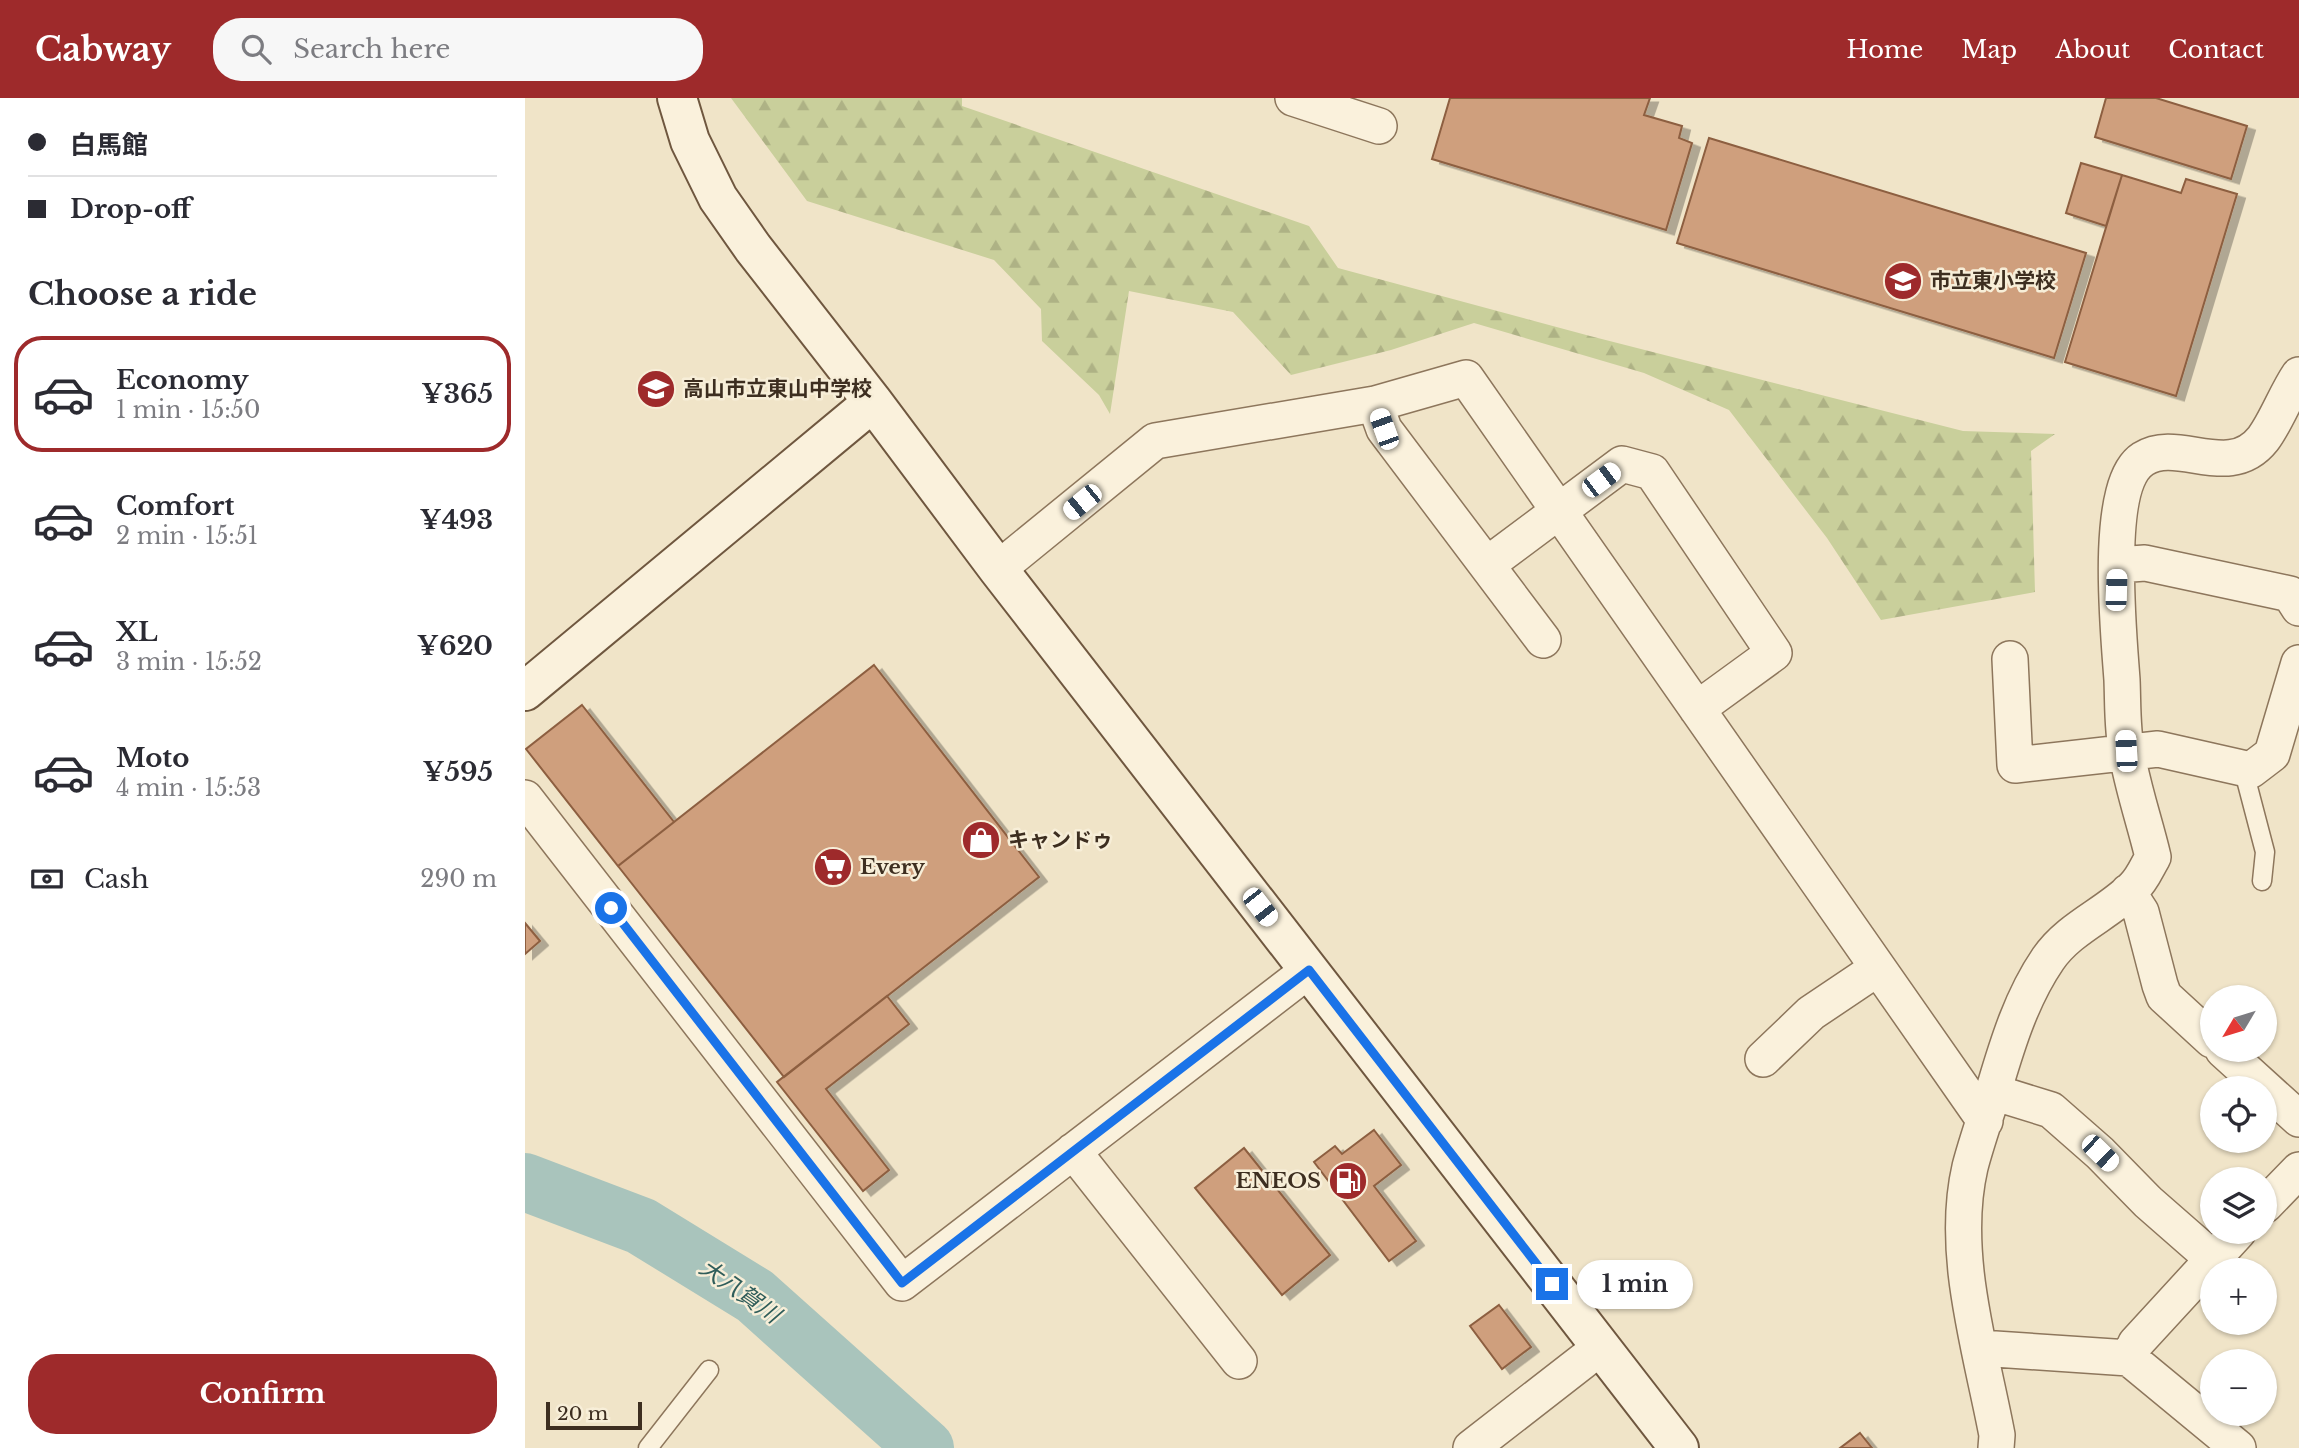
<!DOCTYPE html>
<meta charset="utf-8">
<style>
:root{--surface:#fff;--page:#f7f7f7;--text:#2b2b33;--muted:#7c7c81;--line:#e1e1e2;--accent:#9e2a2b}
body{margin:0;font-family:"Libre Baskerville","Noto Sans JP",serif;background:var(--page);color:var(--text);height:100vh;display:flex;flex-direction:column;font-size:26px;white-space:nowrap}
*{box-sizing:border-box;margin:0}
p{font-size:23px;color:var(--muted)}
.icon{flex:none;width:38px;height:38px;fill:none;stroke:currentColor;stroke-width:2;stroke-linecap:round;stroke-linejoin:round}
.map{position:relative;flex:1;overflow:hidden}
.details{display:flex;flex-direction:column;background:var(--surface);width:525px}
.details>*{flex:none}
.guide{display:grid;align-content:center;height:154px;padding:0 28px;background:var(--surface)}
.needle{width:46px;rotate:232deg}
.controls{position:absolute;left:1675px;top:887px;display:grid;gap:14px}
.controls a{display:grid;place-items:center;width:77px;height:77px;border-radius:50%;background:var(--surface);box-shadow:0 2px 5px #0004;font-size:35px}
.scale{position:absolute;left:21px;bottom:18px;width:96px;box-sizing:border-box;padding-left:7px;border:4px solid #3d2e20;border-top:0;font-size:19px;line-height:24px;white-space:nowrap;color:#3d2e20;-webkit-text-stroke:5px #f7eed8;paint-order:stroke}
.end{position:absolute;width:32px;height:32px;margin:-16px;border:9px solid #1a73e8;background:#fff;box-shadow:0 0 0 4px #fff}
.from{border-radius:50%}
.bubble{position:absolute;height:49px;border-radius:24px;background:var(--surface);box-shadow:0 2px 5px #0004;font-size:23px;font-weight:800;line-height:49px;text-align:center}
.car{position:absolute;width:21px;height:42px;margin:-21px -10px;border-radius:9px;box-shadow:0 0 5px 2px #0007;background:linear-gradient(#fff 24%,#345 0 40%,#fff 0 76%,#345 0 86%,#fff 0)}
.guide b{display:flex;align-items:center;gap:24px;height:66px;font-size:26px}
.guide b+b{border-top:2px solid var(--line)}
.guide i{width:18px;height:18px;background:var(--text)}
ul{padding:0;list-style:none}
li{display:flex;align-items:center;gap:21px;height:116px;margin:0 14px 10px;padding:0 14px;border:4px solid transparent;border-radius:28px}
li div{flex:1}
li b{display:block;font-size:26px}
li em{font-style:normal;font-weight:800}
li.on{border-color:var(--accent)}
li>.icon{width:63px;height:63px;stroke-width:1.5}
h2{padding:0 28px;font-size:32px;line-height:84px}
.pay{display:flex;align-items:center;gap:18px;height:77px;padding:0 28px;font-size:26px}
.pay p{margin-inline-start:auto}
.primary-button{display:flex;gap:14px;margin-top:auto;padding:14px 28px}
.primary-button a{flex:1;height:80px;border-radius:28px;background:var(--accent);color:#fff;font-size:28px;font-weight:800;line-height:80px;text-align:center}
header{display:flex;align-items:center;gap:42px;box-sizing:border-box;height:98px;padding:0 35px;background:var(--accent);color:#fff}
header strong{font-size:33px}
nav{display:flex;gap:38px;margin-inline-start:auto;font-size:24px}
.search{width:490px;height:63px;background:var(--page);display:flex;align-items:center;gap:18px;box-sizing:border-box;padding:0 24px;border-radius:28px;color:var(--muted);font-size:26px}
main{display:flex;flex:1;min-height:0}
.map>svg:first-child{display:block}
</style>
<header>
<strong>Cabway</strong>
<div class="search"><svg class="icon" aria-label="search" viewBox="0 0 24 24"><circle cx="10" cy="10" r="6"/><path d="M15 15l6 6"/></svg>Search here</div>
<nav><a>Home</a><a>Map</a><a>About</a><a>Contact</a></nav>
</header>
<main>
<section class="details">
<div class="guide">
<b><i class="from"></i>白馬館</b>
<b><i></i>Drop-off</b>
</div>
<h2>Choose a ride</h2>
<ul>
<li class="on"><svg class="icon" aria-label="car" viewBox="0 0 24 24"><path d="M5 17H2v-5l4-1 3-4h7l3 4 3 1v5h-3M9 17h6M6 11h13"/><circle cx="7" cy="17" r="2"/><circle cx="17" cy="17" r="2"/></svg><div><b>Economy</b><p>1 min · 15:50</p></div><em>¥365</em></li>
<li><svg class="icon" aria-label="car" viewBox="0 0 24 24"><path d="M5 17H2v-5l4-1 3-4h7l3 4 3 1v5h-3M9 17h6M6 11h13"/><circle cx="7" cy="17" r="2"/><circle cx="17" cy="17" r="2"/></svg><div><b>Comfort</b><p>2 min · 15:51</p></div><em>¥493</em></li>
<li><svg class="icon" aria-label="car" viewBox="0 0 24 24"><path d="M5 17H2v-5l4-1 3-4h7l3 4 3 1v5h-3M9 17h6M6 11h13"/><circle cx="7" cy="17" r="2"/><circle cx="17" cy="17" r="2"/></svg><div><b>XL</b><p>3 min · 15:52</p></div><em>¥620</em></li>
<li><svg class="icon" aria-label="car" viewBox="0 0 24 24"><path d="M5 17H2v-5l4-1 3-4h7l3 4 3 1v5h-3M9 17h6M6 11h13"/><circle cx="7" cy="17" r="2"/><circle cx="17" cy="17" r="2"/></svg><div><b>Moto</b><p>4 min · 15:53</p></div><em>¥595</em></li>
</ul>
<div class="pay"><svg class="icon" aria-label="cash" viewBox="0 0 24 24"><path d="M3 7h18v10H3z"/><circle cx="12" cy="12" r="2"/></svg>Cash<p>290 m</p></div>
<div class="primary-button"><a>Confirm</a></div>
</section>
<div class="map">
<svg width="1774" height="1350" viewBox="0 0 1774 1350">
<defs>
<pattern id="forest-firs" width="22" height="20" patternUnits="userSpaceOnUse" patternTransform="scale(1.75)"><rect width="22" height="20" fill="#c9cf9b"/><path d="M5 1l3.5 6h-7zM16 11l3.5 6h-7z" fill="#aeb285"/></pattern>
<filter id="shadow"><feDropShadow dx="8" dy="4.5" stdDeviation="0" flood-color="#0004"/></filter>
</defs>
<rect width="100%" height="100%" fill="#f0e4c8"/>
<path fill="url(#forest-firs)" d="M206 0H437V8L784 128 813 170 1065 238 1438 333 1530 336 1506 353 1510 494 1356 522 1302 440 1204 312 1119 275 949 225 866 252 766 277 708 214 604 193 585 316 574 297 517 243 516 211 469 162 282 103Z"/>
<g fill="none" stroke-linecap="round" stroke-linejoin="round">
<path stroke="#a9c4bc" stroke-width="58" d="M0 1084 116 1128 230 1198 400 1350"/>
</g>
<path fill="#cf9f7d" stroke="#8d5f41" stroke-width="2" filter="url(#shadow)" d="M925 0H1125L1119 17 1157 28 1154 40 1167 45 1141 132 907 61Z
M1581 0H1631L1722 28 1706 81 1570 39Z
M1184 40 1561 155 1529 260 1152 145Z
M1556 65 1597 77 1581 128 1541 115Z
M1597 77 1656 95 1661 81 1712 96 1651 298 1540 264Z
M349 567 514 779 259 979 93 768Z
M57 607 149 724 93 768 1 651Z
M0 825 15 843 0 856Z
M362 898 384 926 301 991 364 1072 338 1093 252 984Z
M849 1032 876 1067 849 1088 891 1143 864 1163 789 1064 810 1048 817 1056Z
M719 1050 805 1157 757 1197 670 1090Z
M974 1207 1006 1249 977 1271 945 1228Z
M1335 1335 1347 1350H1315Z"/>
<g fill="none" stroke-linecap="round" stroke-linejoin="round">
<g stroke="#8d765c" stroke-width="21">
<path id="lane" d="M1718 670 1740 754 1737 783
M123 1350 184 1272"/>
</g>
<g stroke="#8d765c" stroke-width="38">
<path id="street" d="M768 0 854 28
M850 306 859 331 1018 542
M960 464 971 460 1097 366 1127 374 1249 555 1172 611
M1592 467 1620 465 1765 496 1774 510
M473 471 630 343 850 306 941 280 1460 1023
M1485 561 1490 667 1633 651 1726 672 1747 656 1774 565
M0 700 377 1185 784 872
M1603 794 1616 814 1635 887 1639 898 1687 942
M1698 952 1774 1021
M1238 961 1286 915 1353 870
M1468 994 1526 1012 1575 1055 1623 1104 1687 1160
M548 1053 714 1263
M1740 1107 1774 1072
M1455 1250 1604 1260 1713 1350
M1604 1260 1611 1245 1713 1134
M946 1350 1076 1249
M1471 1350 1472 1337C1456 1252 1425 1155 1445 1069 1452 1042 1462 1015 1470 988 1483 944 1497 899 1523 861 1544 830 1582 816 1608 790 1617 782 1622 769 1628 759 1620 725 1608 691 1602 656 1597 632 1598 606 1597 582 1594 538 1578 387 1618 361 1653 338 1704 384 1738 341 1751 324 1761 296 1774 277"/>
</g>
<g stroke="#6f573f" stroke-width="42">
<path id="secondary" d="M152 0 165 43 193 100 228 150 348 304 473 471 1154 1350
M0 593 348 304"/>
</g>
<use href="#lane" stroke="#faf1dc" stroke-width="18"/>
<use href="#street" stroke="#faf1dc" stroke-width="35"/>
<use href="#secondary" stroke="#faf1dc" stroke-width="38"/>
</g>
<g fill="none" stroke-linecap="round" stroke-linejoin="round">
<path stroke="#1a73e8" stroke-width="9" d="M86 810 377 1185 784 872 1027 1186"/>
</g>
<defs>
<g id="school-disc" transform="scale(2.0125)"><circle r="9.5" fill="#9e2a2b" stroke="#f7eed8"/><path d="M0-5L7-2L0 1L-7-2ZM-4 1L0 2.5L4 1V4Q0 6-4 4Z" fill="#fff"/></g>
<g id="shop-disc" transform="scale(2.0125)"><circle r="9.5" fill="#9e2a2b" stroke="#f7eed8"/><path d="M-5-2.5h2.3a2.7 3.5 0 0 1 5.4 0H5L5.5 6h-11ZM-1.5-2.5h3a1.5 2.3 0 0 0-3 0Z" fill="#fff"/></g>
<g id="supermarket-disc" transform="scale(2.0125)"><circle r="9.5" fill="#9e2a2b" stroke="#f7eed8"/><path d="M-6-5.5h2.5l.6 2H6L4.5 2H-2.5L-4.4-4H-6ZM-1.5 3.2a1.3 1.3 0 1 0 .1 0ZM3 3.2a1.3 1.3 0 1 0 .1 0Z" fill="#fff"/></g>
<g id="fuel-disc" transform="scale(2.0125)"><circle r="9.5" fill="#9e2a2b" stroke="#f7eed8"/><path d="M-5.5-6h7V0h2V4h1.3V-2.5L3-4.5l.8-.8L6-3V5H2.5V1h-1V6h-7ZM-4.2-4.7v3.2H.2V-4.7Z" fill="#fff"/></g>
</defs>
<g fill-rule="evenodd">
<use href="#school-disc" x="1378" y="183"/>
<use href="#school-disc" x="131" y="291"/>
<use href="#shop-disc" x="456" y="742"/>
<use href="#supermarket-disc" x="308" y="769"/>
<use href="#fuel-disc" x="823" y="1083"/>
</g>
<g text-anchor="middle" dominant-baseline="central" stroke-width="5" stroke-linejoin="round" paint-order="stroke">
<g font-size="21" font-weight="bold" fill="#3d2e20" stroke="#f7eed8" text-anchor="start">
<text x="1405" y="183">市立東小学校</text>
<text x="158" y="291">高山市立東山中学校</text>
<text x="483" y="742">キャンドゥ</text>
<text x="335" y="769">Every</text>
<text x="796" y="1083" text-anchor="end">ENEOS</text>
</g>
<g font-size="23" font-style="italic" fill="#2f5d5a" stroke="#f7eed8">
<text transform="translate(215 1193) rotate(35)">大八賀川</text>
</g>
</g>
</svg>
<div class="controls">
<a><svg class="needle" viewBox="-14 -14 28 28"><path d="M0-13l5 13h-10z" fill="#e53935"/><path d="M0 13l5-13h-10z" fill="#7c7c81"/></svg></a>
<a><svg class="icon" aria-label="locate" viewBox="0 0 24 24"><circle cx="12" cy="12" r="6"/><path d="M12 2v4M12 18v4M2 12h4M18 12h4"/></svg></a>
<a><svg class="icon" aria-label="layers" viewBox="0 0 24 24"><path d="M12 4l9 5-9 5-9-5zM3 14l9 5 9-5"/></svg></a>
<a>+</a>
<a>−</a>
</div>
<div class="scale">20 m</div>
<i class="end from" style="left:86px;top:810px"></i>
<i class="end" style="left:1027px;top:1186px"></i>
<div class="bubble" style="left:1052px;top:1162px;width:116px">1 min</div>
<i class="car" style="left:859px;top:331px;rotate:340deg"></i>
<i class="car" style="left:1076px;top:382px;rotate:53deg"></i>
<i class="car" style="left:557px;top:404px;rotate:231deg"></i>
<i class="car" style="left:1591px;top:492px;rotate:2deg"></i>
<i class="car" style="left:1601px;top:653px;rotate:357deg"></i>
<i class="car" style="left:735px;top:809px;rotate:142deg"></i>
<i class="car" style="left:1575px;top:1055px;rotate:134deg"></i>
</div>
</main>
